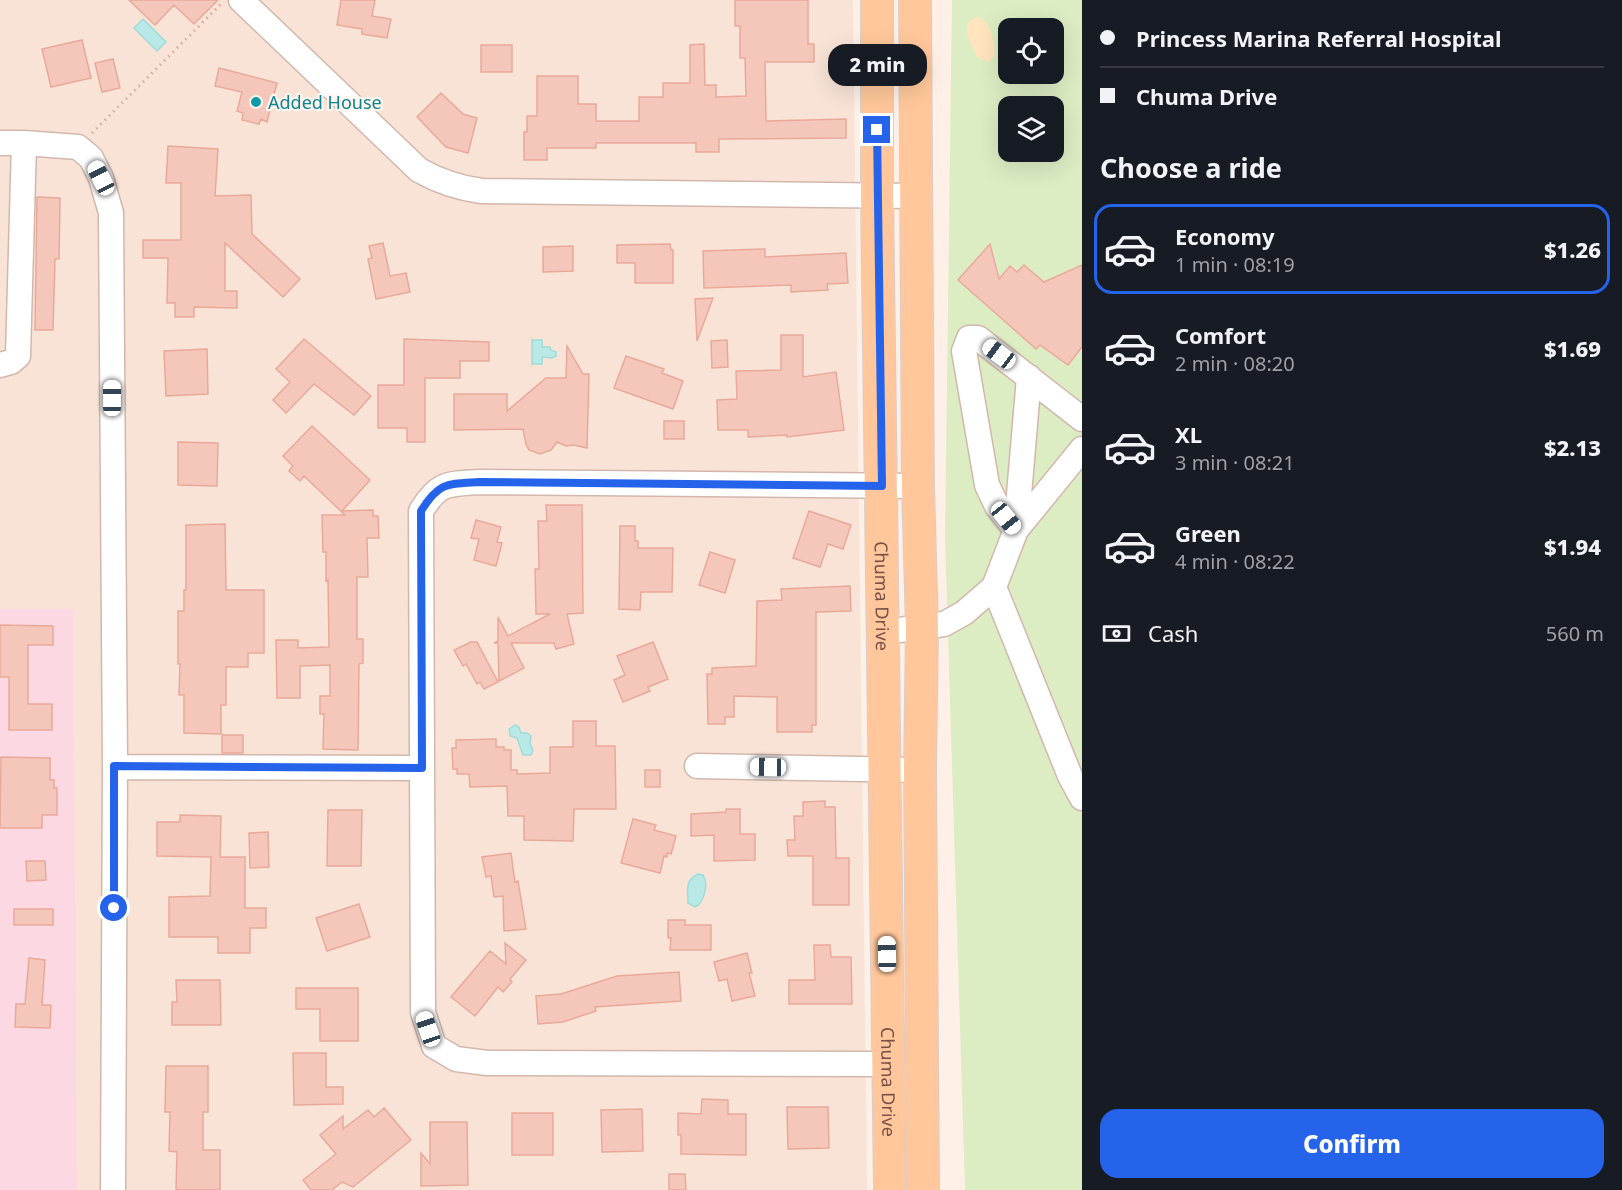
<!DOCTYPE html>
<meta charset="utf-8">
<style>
:root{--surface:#171b24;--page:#20242c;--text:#f1f3f6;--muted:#9ea1a6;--line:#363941;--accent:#2563eb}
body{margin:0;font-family:"Noto Sans",sans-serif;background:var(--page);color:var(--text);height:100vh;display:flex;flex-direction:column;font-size:22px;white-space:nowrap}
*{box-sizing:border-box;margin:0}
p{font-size:20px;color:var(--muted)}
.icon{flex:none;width:33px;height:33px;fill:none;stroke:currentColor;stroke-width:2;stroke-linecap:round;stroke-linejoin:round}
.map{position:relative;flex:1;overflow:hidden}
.sheet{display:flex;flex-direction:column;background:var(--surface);width:540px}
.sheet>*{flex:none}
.top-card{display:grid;align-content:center;height:132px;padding:0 18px;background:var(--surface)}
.controls{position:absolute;left:998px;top:18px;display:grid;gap:12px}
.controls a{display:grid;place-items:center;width:66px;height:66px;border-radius:12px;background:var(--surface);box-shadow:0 6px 24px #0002;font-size:30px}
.end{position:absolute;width:27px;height:27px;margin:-14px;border:8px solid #2563eb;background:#fff;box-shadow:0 0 0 3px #fff}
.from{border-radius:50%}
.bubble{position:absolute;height:42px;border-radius:18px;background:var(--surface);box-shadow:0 6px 24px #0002;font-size:20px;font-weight:800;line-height:42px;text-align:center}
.car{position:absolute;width:18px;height:36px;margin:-18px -9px;border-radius:8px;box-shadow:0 0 4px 2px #0007;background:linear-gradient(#fff 24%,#345 0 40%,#fff 0 76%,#345 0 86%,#fff 0)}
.top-card b{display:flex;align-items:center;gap:21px;height:57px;font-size:22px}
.top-card b+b{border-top:2px solid var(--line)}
.top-card i{width:15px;height:15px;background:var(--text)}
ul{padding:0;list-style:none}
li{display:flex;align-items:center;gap:18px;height:90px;margin:0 12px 9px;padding:0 6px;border:3px solid transparent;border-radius:18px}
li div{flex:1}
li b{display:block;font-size:22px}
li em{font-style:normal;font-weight:800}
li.current{border-color:var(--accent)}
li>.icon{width:54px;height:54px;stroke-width:1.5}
h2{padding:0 18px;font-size:27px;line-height:72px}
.pay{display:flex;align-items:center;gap:15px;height:66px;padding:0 18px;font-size:22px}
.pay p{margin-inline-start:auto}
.action{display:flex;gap:12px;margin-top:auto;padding:12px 18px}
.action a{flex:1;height:69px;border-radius:18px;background:var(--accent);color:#fff;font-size:24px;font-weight:800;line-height:69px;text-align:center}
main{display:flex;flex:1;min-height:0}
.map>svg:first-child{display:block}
</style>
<main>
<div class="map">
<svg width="1082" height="1190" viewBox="0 0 1082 1190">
<rect width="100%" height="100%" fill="#fef0e6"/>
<path fill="#f8e3d6" d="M0 0H853L867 1190H0Z"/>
<path fill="#fcd8e3" d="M0 609H73L77 1190H0Z"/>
<path fill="#dcedc3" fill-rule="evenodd" d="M952 0H1082V1190H965L945 538ZM1008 28H1053V74H1008ZM1008 106H1053V152H1008Z"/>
<path fill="#ffe4be" d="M978 17C991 21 997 46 994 58L987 62 977 57C972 43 956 23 978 17Z"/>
<path fill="#b8e9e7" stroke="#9edcd9" stroke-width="1.5" d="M143 19 166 42 157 51 134 28Z
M532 340H542V347H550L551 350 556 352V356L552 358 542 357V364H532Z
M515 725 519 727 521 733H527L531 736 530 744 533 750 531 755H523L517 738 510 736 509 729Z
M698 874 703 875C709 884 704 903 695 907L688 903C688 891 684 881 698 874Z"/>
<path fill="#f5c7bb" stroke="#e9a99a" stroke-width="1.5" d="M129 0H218L194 24 174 5 155 25Z
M341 0H375L372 16 391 19 387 38 362 34V29L337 25Z
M735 0H808V44H814V62H765L766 121 846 119V138L719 139V152H696V143H596V148H547V160H524V132H527V116H537V76H578V104H596V121H639V97H663V83H690V45L704 44 705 85H716V97L746 96 745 58H740V26H735Z
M82 40 91 78 51 87 42 49Z
M481 45H512V72H481Z
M113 59 120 88 102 92 95 63Z
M219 68 277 83 267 122 261 119 259 124 242 120 243 113 237 111 242 92 215 86Z
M441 93 463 114 477 118 468 153 446 147 417 117Z
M168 146 218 149 215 196 251 195 252 234 300 279 283 297 225 243V291H237V308L194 307V317H175V303H167L168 258H143V240H181V183H166Z
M37 197 60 198 59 259H55L53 330H35Z
M383 243 390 276 406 273 410 292 376 299 368 259 372 258 369 246Z
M670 244 671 250H673V283H635V263H617V245Z
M990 244 999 279 1010 266 1017 272 1024 265 1044 282 1082 265V347L1068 365 1040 345 1036 349 958 280Z
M573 246V271L543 272V247Z
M765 249V257L846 253 848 283 827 284 828 290 791 292V285L704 288 703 251Z
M713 298 697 341 695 299Z
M781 335H803V377L836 372 844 430 787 437V435L748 437V430H718L717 400 737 399 736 371 781 370Z
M304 339 371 396 354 415 314 384 286 413 273 400 290 382 276 369Z
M404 339 489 342V361H460V378H425V442H407V428H378V385H404Z
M727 340 728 367 712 368 711 341Z
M567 346 583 374H589L587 448 574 445 566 446 557 442 551 450 540 454 529 450 526 444 523 429 454 430V394H507V411L546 378H566Z
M207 349 208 394 166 396 164 351Z
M626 356 664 369 662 373 683 381 673 409 614 388Z
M664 421H684V439H664Z
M312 426 370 480 342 511 373 510V516H378L379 538H367L368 577H357V639H363V663L359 664 358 750 323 749 324 714H320V696H330V665L300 666V698H277L276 640H298V648L329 647 328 580 326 581V552H323L322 515H345L304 476 300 481 289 471 293 466 283 456Z
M178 442 218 443 217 486 178 485Z
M546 505H582L583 613 567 614 574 644 556 649 554 643H511L524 668 499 681 498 643H494L498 641V617L508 636 550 614H536L535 569H539L538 521H547Z
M809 511 851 525 843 549 828 544 820 567 793 558Z
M476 520 501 527 497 542 502 543 496 566 474 560 479 539 471 538Z
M225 524 226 590H264V653H248V667H226V705H221V734L184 733V695H179L180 664H178V611H184V590H186V525Z
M620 526H635V541H638V548H673L672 592H641L640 610 619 609Z
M710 552 735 560 725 593 699 585Z
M850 586 851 611 816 612V725H812V732H777V697L734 696V717H725V724H708L707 674H712V668L756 666 757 601 782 600 781 589Z
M0 625 53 626V645H28V704H52V730H9V677H0Z
M471 642H477L498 682 484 689 480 682 477 684 466 664 463 666 454 650Z
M653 642 668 679 648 687 650 691 623 702 614 680 625 675 617 656Z
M573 721H596V746H615L616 809H574L573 841 524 840V816H508L507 786 470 787 469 774H457V769H453L452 748H456V740L496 739V747H504V750H511V770H517V774L550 773V747H573Z
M222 735H243V753H222Z
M1 757 50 758V780H54V788H57V815H42V828H0Z
M645 770H660V787H645Z
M825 801V807H835L836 858H849V905H813V856H788L787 840H795L794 816H803V802Z
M726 809H740V834H755V860L714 861V835L691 836V814L726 812Z
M328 810H362L361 866H327Z
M180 815 221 816 220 857H245V908H266V928H250V953H218V937H169V897L210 896 211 857 157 856V822H180Z
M633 819 656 825 654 830 676 836 671 854 667 853V857L664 856 660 873 621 863Z
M268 832 269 867 250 868 249 833Z
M511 853 515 882 518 881 526 929 504 931 503 896 494 897 491 876 486 877 482 857Z
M26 861H45L46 880 27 881Z
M359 904 370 937 327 951 316 918Z
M14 909H53V925H14Z
M668 920H685V925H711V950H670L671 938H668Z
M505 943 526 960 510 979 512 982 503 992 498 987 475 1016 451 997 490 951 506 964Z
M814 945H830L831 957H851L852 1004H789V980H815Z
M747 953 752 973H749L755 996 732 1001 727 979 719 981 714 962Z
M29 958 45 960 42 1005H51L50 1028 15 1027 16 1004H25Z
M679 972 681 1001 595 1007 596 1011 563 1022 538 1024 536 996 561 994 617 976Z
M176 980H220L221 1025H172V1002H177Z
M296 988H358V1041H320V1009H296Z
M293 1053H326V1087H343V1104L294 1105Z
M166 1066H208V1112H203V1150H220V1190H176L177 1152 169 1151 170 1112H165Z
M702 1099 728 1100V1114H746V1155L681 1154V1135H678V1113L701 1114Z
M787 1107H828L829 1148 788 1149Z
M384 1108 411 1140 353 1187 342 1182 332 1190H311L303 1180 336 1154 320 1135 343 1116V1129L368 1110 374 1117Z
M642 1109 643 1151 602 1152 601 1110Z
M512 1113H553V1155H512Z
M430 1122H467L468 1185 421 1186V1153L430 1164Z
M669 1174H685L686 1190H669Z"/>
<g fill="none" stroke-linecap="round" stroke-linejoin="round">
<g stroke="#d3b7ad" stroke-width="27">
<path id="minor" d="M241 0 419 170C440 182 458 188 482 191L915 196
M0 143H24L78 147 91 158 101 178 111 213 115 767 113 1190
M0 365 11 362 18 356 24 143
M1082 419 978 338H969L964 351 987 485 997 506 1016 530 1082 449
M994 587 1070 776 1082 798
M884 632 944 624 964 613 994 587 1016 530 1029 377
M697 766 920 770
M115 767 422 768
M887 1064 487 1063 456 1059 434 1046 423 1012 421 511C439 482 447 484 479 482L918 486"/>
</g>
<g stroke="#d9cecc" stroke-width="34">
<g id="major">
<path id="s1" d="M877 0V195L890 1190"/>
<path d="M915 0 918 486 922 627 920 770 923 1190"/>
</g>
</g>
<path stroke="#dbaa9e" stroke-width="3" stroke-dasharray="1.5 4.5" stroke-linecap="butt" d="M92 133 221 4"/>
<use href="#minor" stroke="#fff" stroke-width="24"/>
<use href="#major" stroke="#ffc79b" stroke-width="32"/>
</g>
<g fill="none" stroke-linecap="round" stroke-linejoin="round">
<path stroke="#2563eb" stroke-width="8" d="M114 908V766L422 768 421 511C439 482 447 484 479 482L882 486 877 130"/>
</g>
<circle fill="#0f9aa8" stroke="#fff5ed" stroke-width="2" cx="256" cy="102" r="6"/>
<g text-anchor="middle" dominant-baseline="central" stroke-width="4.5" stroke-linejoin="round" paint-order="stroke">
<g font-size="18" fill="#0d838f" stroke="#fff5ed" text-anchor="start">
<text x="268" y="102">Added House</text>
</g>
<g font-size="18" fill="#795048" stroke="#fff5ed">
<text stroke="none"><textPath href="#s1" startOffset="596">Chuma Drive</textPath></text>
<text stroke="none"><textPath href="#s1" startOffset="1082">Chuma Drive</textPath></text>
</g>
</g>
</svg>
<div class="controls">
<a><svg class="icon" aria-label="locate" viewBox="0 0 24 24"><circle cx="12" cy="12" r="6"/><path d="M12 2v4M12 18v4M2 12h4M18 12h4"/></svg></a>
<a><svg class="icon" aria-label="layers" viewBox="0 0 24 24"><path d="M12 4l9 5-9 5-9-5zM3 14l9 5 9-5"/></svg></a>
</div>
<i class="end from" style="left:114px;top:908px"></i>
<i class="end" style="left:877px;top:130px"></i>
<div class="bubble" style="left:828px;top:44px;width:99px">2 min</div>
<i class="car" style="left:101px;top:178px;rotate:333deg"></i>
<i class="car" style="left:999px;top:354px;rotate:307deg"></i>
<i class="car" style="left:112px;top:398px;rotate:0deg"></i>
<i class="car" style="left:1006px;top:518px;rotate:141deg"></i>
<i class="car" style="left:768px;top:767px;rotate:271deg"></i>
<i class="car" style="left:887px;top:954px;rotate:359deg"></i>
<i class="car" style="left:428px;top:1029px;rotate:341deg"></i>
</div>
<section class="sheet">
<div class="top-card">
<b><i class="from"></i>Princess Marina Referral Hospital</b>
<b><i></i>Chuma Drive</b>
</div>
<h2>Choose a ride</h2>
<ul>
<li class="current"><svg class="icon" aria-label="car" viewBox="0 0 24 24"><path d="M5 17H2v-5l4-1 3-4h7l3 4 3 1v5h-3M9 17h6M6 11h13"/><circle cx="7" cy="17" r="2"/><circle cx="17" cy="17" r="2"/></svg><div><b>Economy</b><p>1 min · 08:19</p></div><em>$1.26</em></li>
<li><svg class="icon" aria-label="car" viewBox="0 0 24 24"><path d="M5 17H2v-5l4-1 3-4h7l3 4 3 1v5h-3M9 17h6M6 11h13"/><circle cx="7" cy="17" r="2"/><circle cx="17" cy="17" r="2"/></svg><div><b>Comfort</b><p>2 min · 08:20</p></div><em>$1.69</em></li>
<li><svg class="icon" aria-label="car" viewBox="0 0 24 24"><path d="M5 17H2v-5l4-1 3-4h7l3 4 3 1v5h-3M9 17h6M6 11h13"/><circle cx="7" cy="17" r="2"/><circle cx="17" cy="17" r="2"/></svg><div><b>XL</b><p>3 min · 08:21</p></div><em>$2.13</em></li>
<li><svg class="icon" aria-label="car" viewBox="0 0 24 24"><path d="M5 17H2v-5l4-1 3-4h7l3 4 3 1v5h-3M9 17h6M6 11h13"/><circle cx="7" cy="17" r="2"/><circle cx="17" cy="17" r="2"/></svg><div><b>Green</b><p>4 min · 08:22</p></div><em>$1.94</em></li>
</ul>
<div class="pay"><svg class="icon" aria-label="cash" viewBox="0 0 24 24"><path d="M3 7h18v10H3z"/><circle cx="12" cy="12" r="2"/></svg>Cash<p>560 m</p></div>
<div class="action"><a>Confirm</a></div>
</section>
</main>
